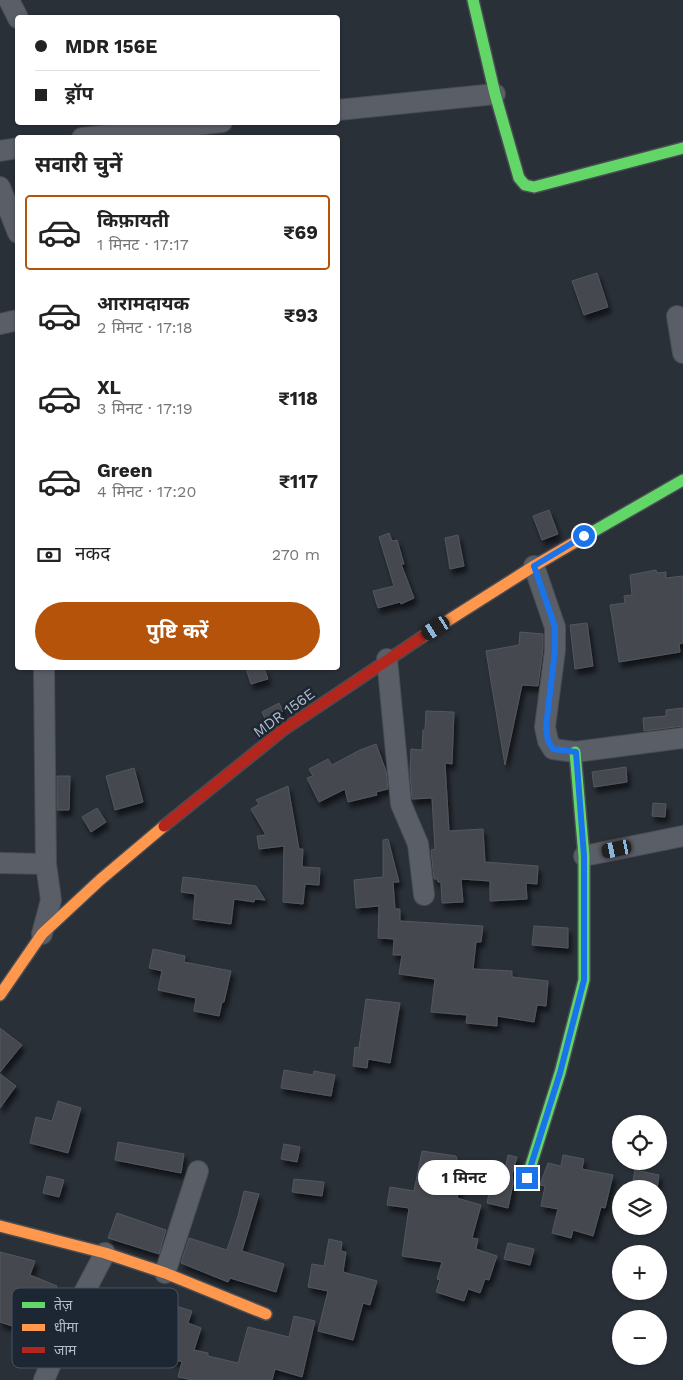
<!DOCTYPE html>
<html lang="hi">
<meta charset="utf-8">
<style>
:root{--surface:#fff;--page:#f6f6f6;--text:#222;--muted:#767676;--line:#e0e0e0;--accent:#b45309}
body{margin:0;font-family:"Work Sans","Noto Sans Devanagari",sans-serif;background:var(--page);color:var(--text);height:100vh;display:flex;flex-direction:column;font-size:19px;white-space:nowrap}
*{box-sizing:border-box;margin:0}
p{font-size:16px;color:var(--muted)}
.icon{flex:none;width:28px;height:28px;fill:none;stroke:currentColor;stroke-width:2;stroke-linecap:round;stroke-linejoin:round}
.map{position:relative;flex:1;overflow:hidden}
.sheet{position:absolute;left:15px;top:135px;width:325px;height:535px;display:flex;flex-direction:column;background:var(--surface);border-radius:5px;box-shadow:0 1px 4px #0004}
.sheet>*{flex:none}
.guide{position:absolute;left:15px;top:15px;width:325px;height:110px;border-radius:5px;box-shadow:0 1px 4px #0004;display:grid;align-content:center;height:110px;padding:0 20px;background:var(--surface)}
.controls{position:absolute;left:612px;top:1115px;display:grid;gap:10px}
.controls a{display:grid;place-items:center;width:55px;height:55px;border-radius:50%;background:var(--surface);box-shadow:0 1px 4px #0004;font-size:25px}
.end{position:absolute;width:22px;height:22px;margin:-11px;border:6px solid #1a73e8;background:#fff;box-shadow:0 0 0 2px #fff}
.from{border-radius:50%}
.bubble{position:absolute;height:35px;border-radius:18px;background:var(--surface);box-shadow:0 1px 4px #0004;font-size:16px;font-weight:700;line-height:35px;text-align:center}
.car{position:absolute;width:15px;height:30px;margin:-15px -8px;border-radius:6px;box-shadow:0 0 4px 1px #0007;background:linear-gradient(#222 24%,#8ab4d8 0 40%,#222 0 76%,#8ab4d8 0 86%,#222 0)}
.guide b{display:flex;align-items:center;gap:18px;height:48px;font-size:19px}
.guide b+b{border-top:1px solid var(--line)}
.guide i{width:12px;height:12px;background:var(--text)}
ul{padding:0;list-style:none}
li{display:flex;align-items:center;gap:15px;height:75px;margin:0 10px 8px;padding:0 10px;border:2px solid transparent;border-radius:5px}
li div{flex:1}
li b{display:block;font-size:19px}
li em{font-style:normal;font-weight:700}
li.active{border-color:var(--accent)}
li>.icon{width:45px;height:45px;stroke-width:1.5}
h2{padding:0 20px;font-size:22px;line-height:60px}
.pay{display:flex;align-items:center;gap:12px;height:55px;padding:0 20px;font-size:19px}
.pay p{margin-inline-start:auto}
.cta{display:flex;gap:10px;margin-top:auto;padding:10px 20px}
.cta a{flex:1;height:58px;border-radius:30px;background:var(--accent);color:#fff;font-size:20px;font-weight:700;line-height:58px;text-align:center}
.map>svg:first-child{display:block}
</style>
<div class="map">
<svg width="683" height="1380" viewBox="0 0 683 1380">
<defs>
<filter id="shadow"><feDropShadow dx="3" dy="5.5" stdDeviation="2.5" flood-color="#0009"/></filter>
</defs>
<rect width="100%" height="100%" fill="#2a3038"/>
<path fill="#444950" stroke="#52575f" filter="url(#shadow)" d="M597 273 608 307 584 315 572 281Z
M549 510 558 534 542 540 533 516Z
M389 533 392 541 397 540 404 564H401L414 598 401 604 400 602 378 608 373 591 394 586 379 537Z
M458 535 464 566 450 569 445 538Z
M656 570 657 573 666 572V578L683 576V643L679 644 680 652 619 662 610 605 625 603 624 596 632 595 630 575Z
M587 623 593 666 575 669 570 625Z
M520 632 543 634V649L538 686 522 685 505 765 486 651 519 645Z
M246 668H264L268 679 251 684Z
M279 703 283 711 267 723 262 712Z
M683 708V726L644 731 643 718 666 716V710Z
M426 711 454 712 452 764 445 763 449 831 483 829 485 862 538 866 537 884 526 883 527 899 490 901V881L461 879 463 902 442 903 441 882H438L437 879H434L431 850 435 849 432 798 412 799 410 771 411 749 422 750 423 730H425Z
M376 744 386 771 388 789 376 792 377 795 348 802 345 789 319 802 307 778 313 776 309 769 328 759 332 765 360 750Z
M626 767 627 782 594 787 592 772Z
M134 768 143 802 115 810 106 776Z
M57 776H70L69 810H57Z
M288 786 299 849H303L302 867 320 868 319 885 305 884 303 904 283 902 284 846 259 849 257 836 266 835 251 809 259 804 256 800Z
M653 803 666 804 665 817 652 816Z
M97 808 106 822 91 832 82 817Z
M388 839 399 882H393L395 909H400V921L483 926 481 942H476L473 969 512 971V977L548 981 546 1006 537 1005 534 1022 497 1016V1026L466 1023 467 1015 431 1012 435 979 399 974 402 955H393L394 939 378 938 379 906 356 908 354 880 383 877V840Z
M183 877 256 886 265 900 255 899 254 902 234 899 231 924 193 919 195 894 181 892Z
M534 926 568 928V948L532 945Z
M153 949 185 956 184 962 231 971 224 1002H222L219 1016 194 1011 196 998 158 990 162 971 149 968Z
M366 999 400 1003 390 1063 368 1059 367 1068 353 1066 355 1047 359 1048Z
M0 1028 22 1045 0 1072Z
M284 1070 313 1075 314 1071 335 1075 331 1096 281 1088Z
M0 1074 16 1086 0 1108Z
M58 1101 81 1108 68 1153 30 1143 36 1117 52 1121Z
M118 1142 184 1154 181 1173 115 1160Z
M284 1144 300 1147 297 1162 281 1159Z
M422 1151 456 1156 462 1180 457 1198 481 1205 472 1238 478 1239 476 1249 497 1256 489 1280 485 1279 480 1293 468 1289 464 1301 436 1292 440 1280 437 1279 442 1262 402 1256 409 1208 387 1205 390 1187 414 1191Z
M508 1155 517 1157 512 1174 513 1184 508 1208 487 1203 494 1168 505 1170Z
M563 1155 584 1159 582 1169 613 1175 605 1208 601 1207 593 1236 573 1230 571 1238 552 1233 558 1209 541 1206 545 1186 540 1185 548 1163 561 1166Z
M635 1170 659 1175 657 1189 632 1187Z
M47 1176 64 1180 59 1197 43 1193Z
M294 1179 324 1182 322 1196 292 1192Z
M244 1191 259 1194 242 1251 284 1264 276 1292 230 1278 228 1282 181 1263 189 1238 227 1250 238 1216Z
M117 1213 166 1230 159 1254 108 1238Z
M329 1239 342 1242 341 1251 346 1252 343 1272 377 1281 370 1305 363 1303 353 1340 318 1331 328 1291 308 1287 312 1264 324 1266Z
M508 1243 534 1249 530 1265 504 1259Z
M0 1252 35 1261 30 1275 57 1286 39 1335 0 1322Z
M153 1299 192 1311 188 1323 201 1328 194 1350 208 1353V1356L238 1363 248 1327 289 1337 294 1316 315 1321 302 1377 275 1369 272 1380H192L178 1377 182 1362 129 1344 128 1346 120 1343 115 1358 91 1350 104 1309 140 1321 145 1305 151 1307Z"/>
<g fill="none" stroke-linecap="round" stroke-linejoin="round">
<g stroke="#484c53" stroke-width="22">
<path id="street" d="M9 0 18 18
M338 110 495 94
M82 138 222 122
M0 151 18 148
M0 187 18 233
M677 316 683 353
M0 324 18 320
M534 566 555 627V650L545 727 548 741 553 749 575 752 683 738
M387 659 401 804 418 844 424 895
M584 856 683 836
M0 863 46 864
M42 934 51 900 46 864 44 668
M165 1273 198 1171
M44 1380 69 1321 105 1253"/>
</g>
<g stroke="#484c53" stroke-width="14">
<path id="fast" d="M473 0 495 94 519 178 525 185 534 187 683 148
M582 538 683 480
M527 1178 560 1073 584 980V856L575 752"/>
</g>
<g stroke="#484c53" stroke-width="14">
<path id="slow" d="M422 637 534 566 582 538
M0 995 42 934 100 880 164 826
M0 1226 105 1253 165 1273 266 1314"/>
</g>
<g stroke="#484c53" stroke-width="14">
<path id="jam" d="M164 826 283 730 422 637"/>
</g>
<use href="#street" stroke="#5a5e66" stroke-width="20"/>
<use href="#fast" stroke="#63d668" stroke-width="11"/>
<use href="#slow" stroke="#ff974d" stroke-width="11"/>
<use href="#jam" stroke="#b3261e" stroke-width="11"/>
</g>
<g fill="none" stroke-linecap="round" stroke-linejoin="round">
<path stroke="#1a73e8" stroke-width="6" d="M527 1178 560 1073 584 980V856L576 752 553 749 548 741 546 727 555 650V627L534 566 584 536"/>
</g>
<g text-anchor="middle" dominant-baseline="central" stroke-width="5" stroke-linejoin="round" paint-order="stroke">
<g font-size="15" fill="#b4bcc9" stroke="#1d2633">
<text transform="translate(284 713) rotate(-36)">MDR 156E</text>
</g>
</g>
<rect x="12" y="1288" width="166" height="80" rx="8" fill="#1d2633" stroke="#4a5360" stroke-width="1"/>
<rect x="22" y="1302" width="23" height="6" fill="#63d668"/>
<rect x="22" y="1324" width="23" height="7" fill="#ff974d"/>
<rect x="22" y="1347" width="23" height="6" fill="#b3261e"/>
<g font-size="14" fill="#b4bcc9">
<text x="54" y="1310">तेज़</text>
<text x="54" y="1332">धीमा</text>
<text x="54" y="1355">जाम</text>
</g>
</svg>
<div class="controls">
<a><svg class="icon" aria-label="locate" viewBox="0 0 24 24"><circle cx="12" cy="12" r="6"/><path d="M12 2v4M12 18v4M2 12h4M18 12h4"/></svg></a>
<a><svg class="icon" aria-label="layers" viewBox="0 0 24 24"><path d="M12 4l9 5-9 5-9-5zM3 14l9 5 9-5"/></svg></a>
<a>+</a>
<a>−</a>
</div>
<i class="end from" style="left:584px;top:536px"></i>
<i class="end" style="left:527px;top:1178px"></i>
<div class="bubble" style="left:418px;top:1160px;width:92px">1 मिनट</div>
<i class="car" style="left:436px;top:628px;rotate:238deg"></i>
<i class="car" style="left:617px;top:849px;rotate:258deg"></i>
<div class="guide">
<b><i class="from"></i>MDR 156E</b>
<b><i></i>ड्रॉप</b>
</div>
<section class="sheet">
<h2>सवारी चुनें</h2>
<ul>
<li class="active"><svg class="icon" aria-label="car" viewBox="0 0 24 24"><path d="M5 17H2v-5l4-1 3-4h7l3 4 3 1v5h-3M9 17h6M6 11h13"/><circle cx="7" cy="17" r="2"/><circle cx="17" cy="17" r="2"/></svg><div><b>किफ़ायती</b><p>1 मिनट · 17:17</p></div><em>₹69</em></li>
<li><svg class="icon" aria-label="car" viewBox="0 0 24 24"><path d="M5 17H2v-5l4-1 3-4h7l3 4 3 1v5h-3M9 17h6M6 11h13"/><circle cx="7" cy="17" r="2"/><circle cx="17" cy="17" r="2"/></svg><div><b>आरामदायक</b><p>2 मिनट · 17:18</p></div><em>₹93</em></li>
<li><svg class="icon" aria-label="car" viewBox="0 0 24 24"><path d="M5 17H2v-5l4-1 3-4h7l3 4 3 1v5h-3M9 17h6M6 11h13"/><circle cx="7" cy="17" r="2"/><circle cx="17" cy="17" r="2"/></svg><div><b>XL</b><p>3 मिनट · 17:19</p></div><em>₹118</em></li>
<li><svg class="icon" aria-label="car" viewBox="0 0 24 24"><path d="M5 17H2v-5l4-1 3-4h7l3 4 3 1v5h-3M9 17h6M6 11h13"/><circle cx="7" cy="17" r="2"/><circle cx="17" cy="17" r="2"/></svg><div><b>Green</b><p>4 मिनट · 17:20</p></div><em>₹117</em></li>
</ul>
<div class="pay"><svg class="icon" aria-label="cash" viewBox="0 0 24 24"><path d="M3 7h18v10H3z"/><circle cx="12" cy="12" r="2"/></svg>नकद<p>270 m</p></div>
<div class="cta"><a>पुष्टि करें</a></div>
</section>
</div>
